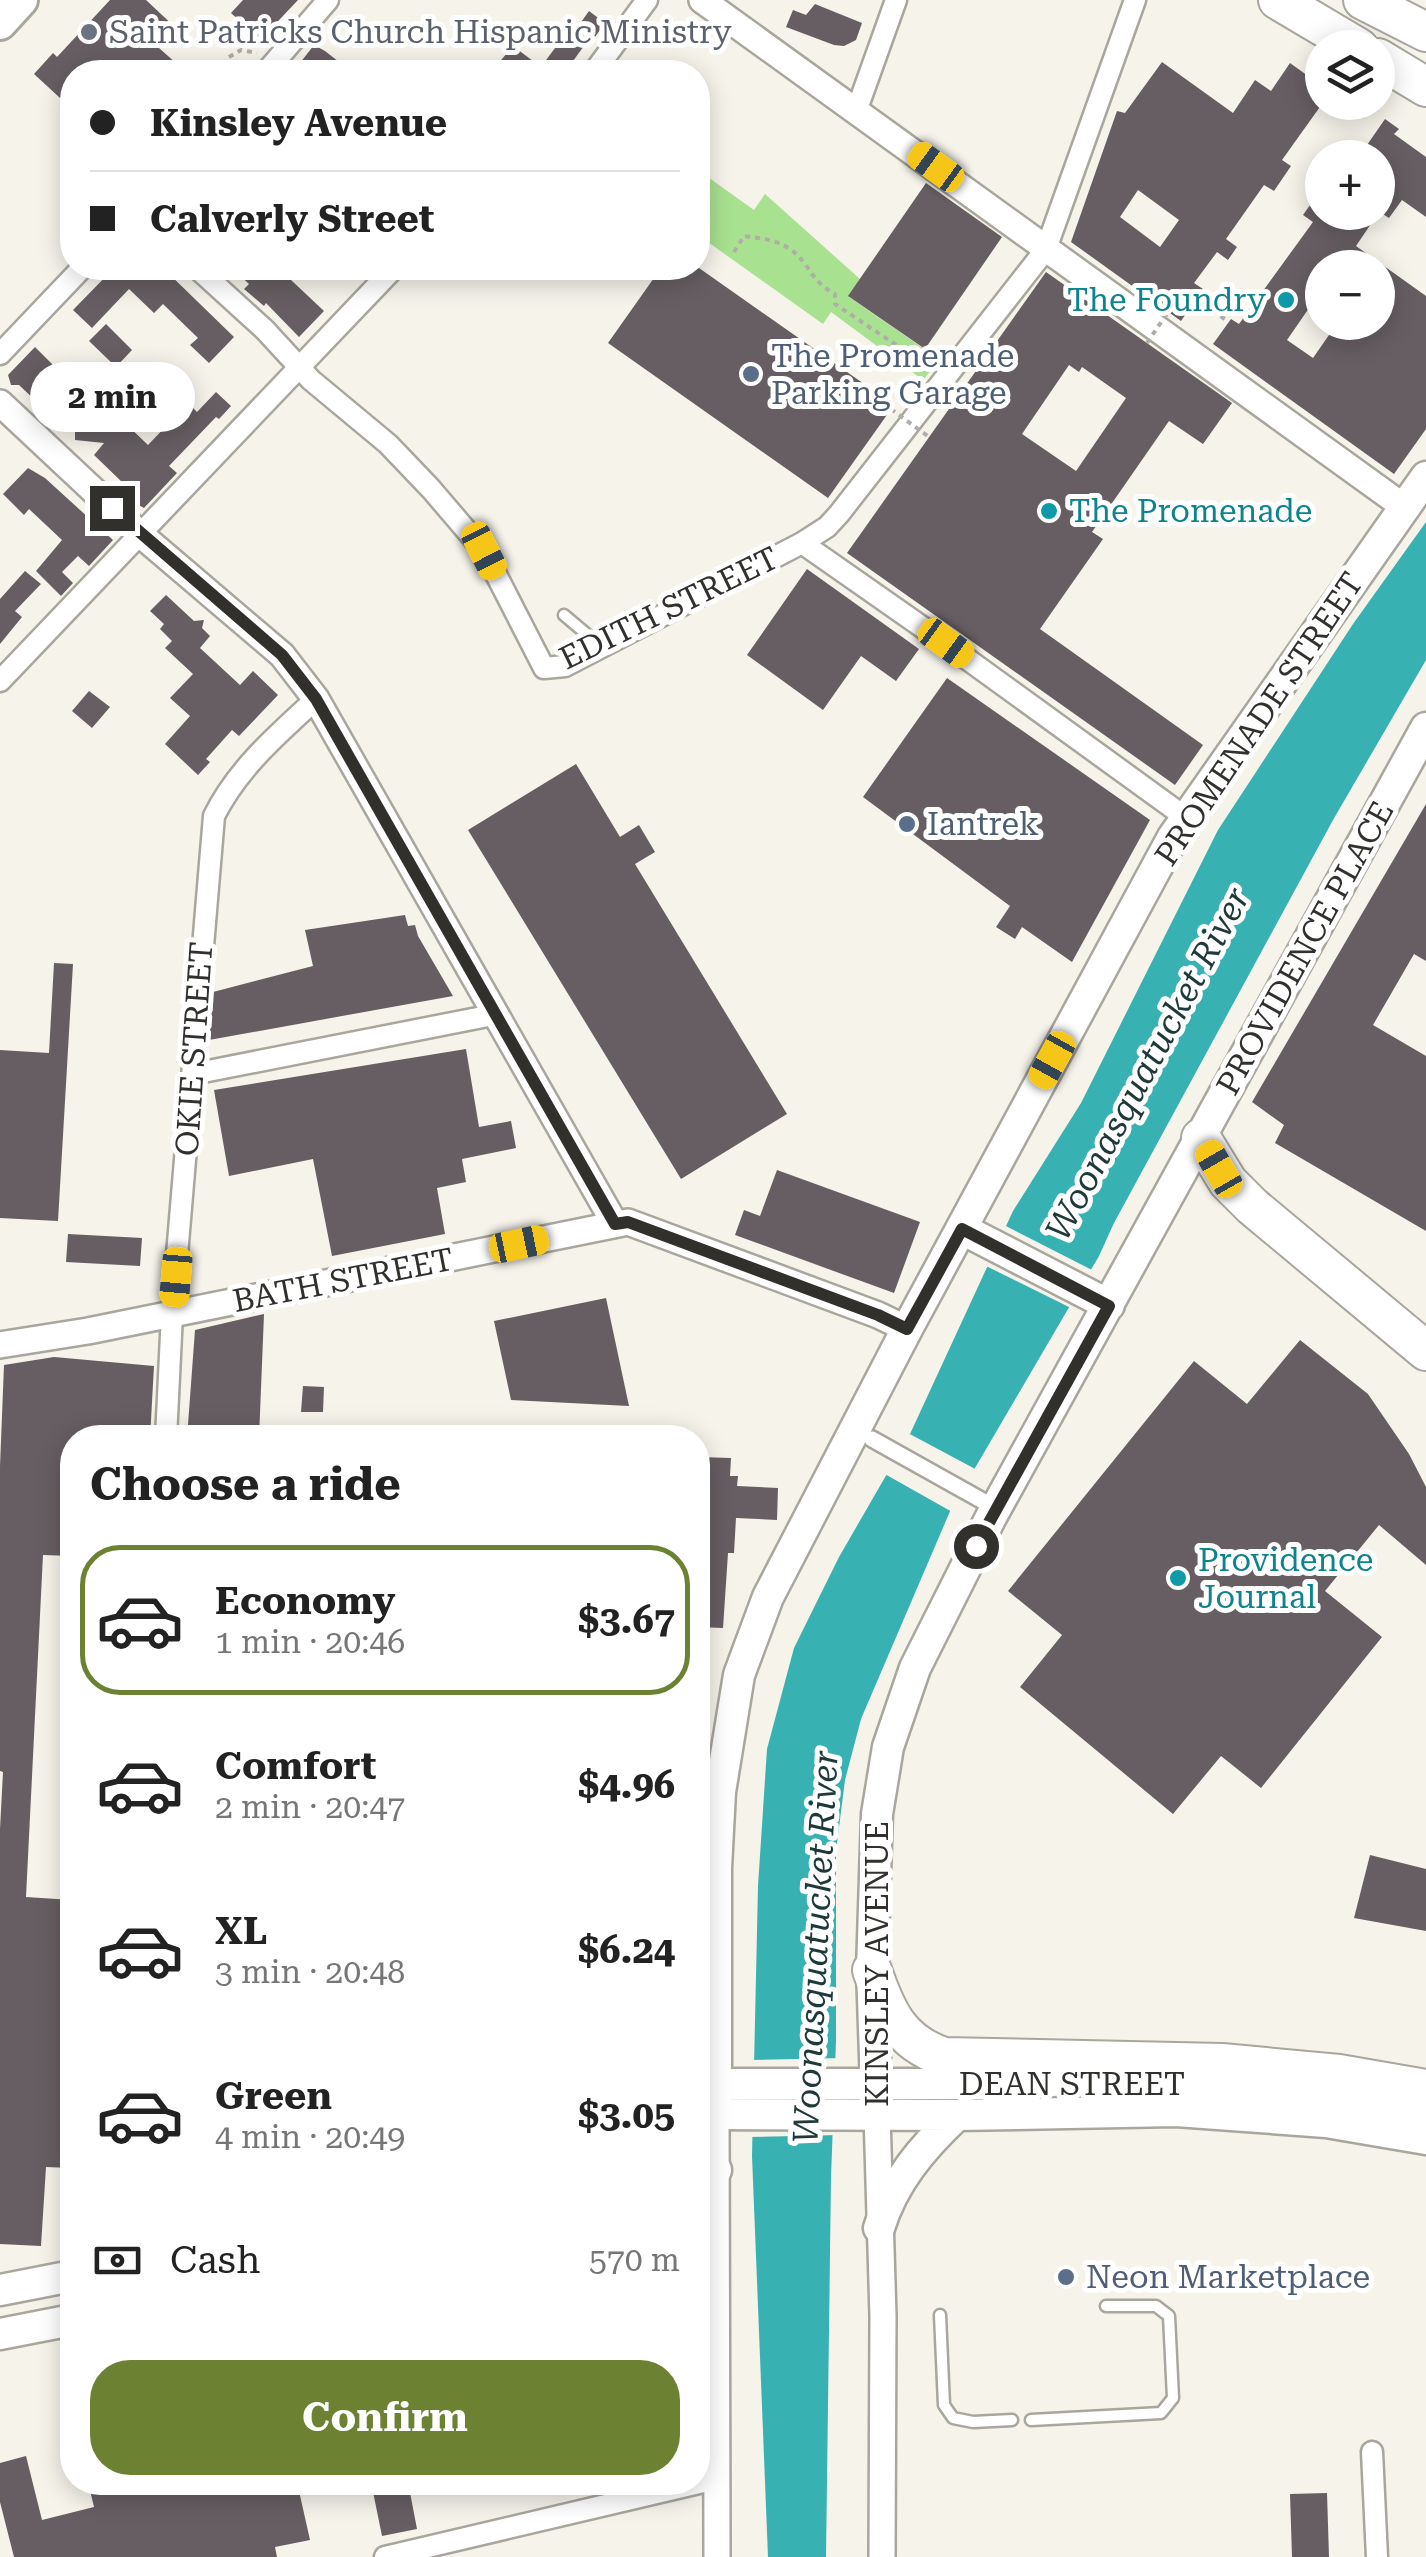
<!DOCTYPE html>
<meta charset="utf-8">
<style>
:root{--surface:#fff;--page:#f6f6f6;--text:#222;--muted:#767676;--line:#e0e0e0;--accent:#6d8132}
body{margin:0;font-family:"Roboto Serif",serif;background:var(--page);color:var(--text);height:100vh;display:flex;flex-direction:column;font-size:38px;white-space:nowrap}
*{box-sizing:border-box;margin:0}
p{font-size:32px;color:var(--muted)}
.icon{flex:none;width:55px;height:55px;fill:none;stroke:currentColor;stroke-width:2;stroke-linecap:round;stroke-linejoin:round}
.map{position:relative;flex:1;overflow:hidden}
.details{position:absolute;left:60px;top:1425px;width:650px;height:1070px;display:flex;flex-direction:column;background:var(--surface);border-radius:40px;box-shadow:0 5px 25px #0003}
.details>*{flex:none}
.top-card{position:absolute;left:60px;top:60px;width:650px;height:220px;border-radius:40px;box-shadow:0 5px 25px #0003;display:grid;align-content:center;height:220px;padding:0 30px;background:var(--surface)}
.buttons{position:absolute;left:1305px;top:30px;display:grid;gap:20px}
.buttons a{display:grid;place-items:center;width:90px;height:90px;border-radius:50%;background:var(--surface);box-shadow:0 5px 25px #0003;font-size:50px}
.end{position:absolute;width:45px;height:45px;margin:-22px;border:12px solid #31302d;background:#fff;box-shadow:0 0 0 5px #fff}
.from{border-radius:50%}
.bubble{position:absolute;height:70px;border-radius:35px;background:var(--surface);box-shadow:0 5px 25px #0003;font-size:32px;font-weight:700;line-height:70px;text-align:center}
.car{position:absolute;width:30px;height:60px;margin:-30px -15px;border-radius:12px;box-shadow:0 0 8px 2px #0007;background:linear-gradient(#f5c518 24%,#345 0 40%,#f5c518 0 76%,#345 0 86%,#f5c518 0)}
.top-card b{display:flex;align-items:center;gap:35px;height:95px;font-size:38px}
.top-card b+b{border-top:2px solid var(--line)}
.top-card i{width:25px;height:25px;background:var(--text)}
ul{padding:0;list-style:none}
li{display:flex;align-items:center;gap:30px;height:150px;margin:0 20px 15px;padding:0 10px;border:5px solid transparent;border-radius:40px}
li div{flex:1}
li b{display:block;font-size:38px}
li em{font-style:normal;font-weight:700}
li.on{border-color:var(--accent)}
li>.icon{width:90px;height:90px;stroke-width:1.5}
h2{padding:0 30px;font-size:45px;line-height:120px}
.pay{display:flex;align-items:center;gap:25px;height:110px;padding:0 30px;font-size:38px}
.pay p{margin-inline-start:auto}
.button{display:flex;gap:20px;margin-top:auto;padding:20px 30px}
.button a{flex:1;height:115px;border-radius:40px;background:var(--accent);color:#fff;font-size:40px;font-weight:700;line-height:115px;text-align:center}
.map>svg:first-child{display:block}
</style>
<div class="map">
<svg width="1426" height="2557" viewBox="0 0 1426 2557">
<rect width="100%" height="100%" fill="#f5f3ea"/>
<path fill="#a8e18f" d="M698 170 754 210 765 194 860 279 849 297 940 360 923 380 831 312 823 324 698 235Z"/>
<path fill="#38b1b2" d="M1426 522V660L1333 820 1114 1223 1099 1256 951 1509 861 1719 845 1780 836 1851V2041L831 2177 826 2557H768L752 2156 758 1886 767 1749 794 1648 839 1557 910 1434 1013 1211 1081 1103 1218 830 1353 624Z"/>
<path fill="#f5f3ea" d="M1002 1224 1096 1272 1073 1309 984 1265Z
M906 1432 979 1471 954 1513 883 1473Z
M841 2058 839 2135 747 2137 749 2060Z"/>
<path fill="#665e62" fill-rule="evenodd" d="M110 0H146L177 29 159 48 186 72H72V109L34 74 53 53 57 57Z
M243 0H298L264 36 257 37 231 13Z
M815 4 862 23 856 40 844 46 834 45 786 27 793 10 806 15Z
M589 11 605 23 595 37 592 35 565 72H491L513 46 541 67 569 29 574 32Z
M314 45 325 51 352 72H293Z
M1162 62 1233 113 1255 80 1271 91 1290 63 1322 86V104L1282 160 1291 166 1274 191 1264 185 1226 239 1237 247 1228 260 1217 252 1194 283 1203 289 1181 321 1071 242 1117 111 1125 113ZM1138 190 1179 220 1160 247 1120 217Z
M1385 119 1399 129 1394 134 1426 157V217L1402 200 1389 218 1378 211V158H1358Z
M926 183 1002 237 925 349 848 296Z
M1322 188V212H1379L1356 246 1426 296V429L1394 474 1213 344 1231 319 1239 324 1313 222 1303 215ZM1322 268H1378V322H1338L1313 358 1287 340 1316 298 1322 302Z
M114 268H136L149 280 163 268 234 337 209 363 190 345 198 338 163 304 154 313 129 289 92 328 73 310Z
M232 268H283L292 276 290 279 324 311 299 337 266 303 264 306 244 289 249 284Z
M661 268H699L894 405 828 498 608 343Z
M1046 272 1232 403 1203 444 1169 421 1092 532 1103 539 1040 629 1203 745 1175 785 847 553ZM1069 365 1079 372 1082 367 1126 398 1076 471 1022 434Z
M106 324 132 350 116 367 89 341Z
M35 347 92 404 98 397 148 445 170 422 158 407 171 395 176 400 180 395 197 412 216 392 231 406 219 419 216 417 169 466 177 473 144 508 131 501 130 496 120 486 123 483 94 455 104 443 75 440V432L59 415 55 419 19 385H11L8 375Z
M28 468 45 478 113 540 89 566 78 556 62 572 73 583 61 596 36 571 62 540 29 509 24 515 3 494Z
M807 569 919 649 896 681 861 656 823 710 747 655Z
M25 571 41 584 15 611 22 617 0 644V599Z
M166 595 194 621 204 620 202 628 210 636 200 648 240 685 253 671 278 695 239 736 232 730 206 759 210 762 198 775 165 744 190 716 170 698 193 674 165 648 172 641 160 629 164 624 150 611Z
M947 678 1150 820 1072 962 1022 927 1015 939 996 927 1010 906 863 797Z
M89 691 110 707 92 728 72 711Z
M576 764 620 837 639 825 655 852 635 864 787 1114 681 1179 468 830Z
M1426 804V961L1414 954 1373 1025 1426 1056V1231L1275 1143 1284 1125 1252 1102Z
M405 915 408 926 415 925 418 936 453 996 209 1040 213 992 313 966 305 930Z
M54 963 73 964 58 1221 0 1218V1050L49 1053Z
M466 1049 479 1127 511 1121 516 1148 462 1159 466 1182 437 1188 445 1234 332 1256 313 1159 229 1176 214 1090Z
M777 1170 920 1222 894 1293 735 1235 744 1210 760 1216Z
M68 1234 142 1238 140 1266 66 1262Z
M606 1298 629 1406 511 1400 494 1321Z
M264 1314 259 1438H187L195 1330Z
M1300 1340 1368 1394 1409 1454 1426 1487V1565L1379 1525 1325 1591 1382 1637 1261 1788 1221 1756 1173 1814 1020 1687 1062 1635 1008 1591 1194 1361 1247 1404Z
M54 1357 154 1366 150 1438H72V1556L43 1555 26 1897 72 1900V2168L46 2167 41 2246 0 2244V1829L3 1772 0 1771V1466L4 1365Z
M303 1386 324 1387 323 1412H301Z
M698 1457 731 1458 730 1476H738L737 1486 778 1488 777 1520 736 1518 734 1553H728L723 1628 698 1627Z
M1370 1855 1426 1869V1931L1354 1918Z
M26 2456 42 2520 94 2507 88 2482H297L310 2540 275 2547 277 2557H14L0 2502V2463Z
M371 2482H408L417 2529 382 2536Z
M1327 2493 1329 2557H1292L1290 2494Z"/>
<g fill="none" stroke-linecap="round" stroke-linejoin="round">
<g stroke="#a8a69d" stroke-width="15">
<path id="service" d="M564 615 602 647
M940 2315 944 2405 953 2418 973 2422 1012 2420
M1031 2420 1161 2413 1173 2398 1169 2316 1156 2306H1106"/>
</g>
<g stroke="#a8a69d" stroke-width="20">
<path id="pedestrian" d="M872 1439 990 1505"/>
</g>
<g stroke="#a8a69d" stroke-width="25">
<path id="minor" d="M266 72 328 0
M594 72 647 0
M857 109 896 0
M197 268 265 330 311 380 388 444 431 489 484 551 544 668 565 666 802 543 827 527 839 514 1046 249 1135 0
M0 354 82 268
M802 543 945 643 1185 817
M0 681 394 268
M193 1074 498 1014
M166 1438 172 1314 214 816C238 768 277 735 316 699
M1372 2452 1377 2557
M385 2557 716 2479"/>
</g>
<g stroke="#a8a69d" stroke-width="30">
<path id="tertiary" d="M702 0 1404 507
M0 403 140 534 282 655 316 699 615 1224
M0 1345 88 1331 628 1222 878 1315 907 1329
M716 2113 717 2557
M877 2114 883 2316 882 2557"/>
</g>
<g stroke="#a8a69d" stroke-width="35">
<path id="secondary" d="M962 1229 1109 1305
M698 2084H997L1089 2079 1260 2087 1426 2111
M716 2113V1868L720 1792 739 1675 768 1597 907 1329 1173 837 1426 477
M698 2114 957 2115 1176 2111 1326 2122 1426 2139
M877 2114 872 1970 877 1814 888 1747 915 1668 991 1517 1426 728
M698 2155 716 2170
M879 2228C893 2182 922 2148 957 2115
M0 2290 72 2276
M0 2334 72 2320"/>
</g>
<g stroke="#a8a69d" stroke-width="38">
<path id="primary" d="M0 23 21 0"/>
</g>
<g stroke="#a8a69d" stroke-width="42">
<path id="motorway" d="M1278 0 1359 48
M1363 0 1426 32
M1378 58 1426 87
M1201 1138 1228 1182 1252 1206 1426 1351
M872 1970C886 2011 899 2042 944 2057L1222 2063 1339 2074 1426 2089"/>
</g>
<path stroke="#afada7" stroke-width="4" stroke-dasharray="5 5" stroke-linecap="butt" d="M229 57 241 50 257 53
M734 252 744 236C760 238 777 240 790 249 809 262 810 281 835 294V304L929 367
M1196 299 1229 322"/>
<use href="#service" stroke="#fff" stroke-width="10"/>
<use href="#pedestrian" stroke="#fff" stroke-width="15"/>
<use href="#minor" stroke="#fff" stroke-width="20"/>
<use href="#tertiary" stroke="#fff" stroke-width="25"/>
<use href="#secondary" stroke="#fff" stroke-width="30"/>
<use href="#primary" stroke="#fff" stroke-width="32"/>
<use href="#motorway" stroke="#fff" stroke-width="38"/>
<path stroke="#afada7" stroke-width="4" stroke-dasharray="5 5" stroke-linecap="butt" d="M1147 343 1168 312
M891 409 929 437"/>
</g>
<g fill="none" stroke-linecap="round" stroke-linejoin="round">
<path stroke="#31302d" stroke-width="12" d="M112 508 282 655 316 699 615 1224 628 1222 878 1315 907 1329 962 1229 1109 1306 976 1546"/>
</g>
<circle fill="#6b7280" stroke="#fff" stroke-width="4" cx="89" cy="32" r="10"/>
<g fill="#0f9aa8" stroke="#fff" stroke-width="4">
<circle cx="1286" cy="300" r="10"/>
<circle cx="1049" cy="511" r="10"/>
<circle cx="1178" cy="1578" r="10"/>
</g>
<g fill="#5c6f8a" stroke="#fff" stroke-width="4">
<circle cx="751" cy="374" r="10"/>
<circle cx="907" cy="824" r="10"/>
<circle cx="1066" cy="2277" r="10"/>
</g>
<g text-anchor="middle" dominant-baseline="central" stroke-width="10" stroke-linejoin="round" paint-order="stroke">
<g font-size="32" fill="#5b616d" stroke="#fff" text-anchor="start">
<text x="109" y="32">Saint Patricks Church Hispanic Ministry</text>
</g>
<g font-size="32" fill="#0d838f" stroke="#fff" text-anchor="start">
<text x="1266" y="300" text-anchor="end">The Foundry</text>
<text x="1069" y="511">The Promenade</text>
<text x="1198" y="1560">Providence<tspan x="1198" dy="37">Journal</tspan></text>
</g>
<g font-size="32" fill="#4e5e75" stroke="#fff" text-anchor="start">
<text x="771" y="356">The Promenade<tspan x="771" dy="37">Parking Garage</tspan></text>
<text x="927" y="824">Iantrek</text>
<text x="1086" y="2277">Neon Marketplace</text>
</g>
<g font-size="32" fill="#31302d" stroke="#fff">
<text transform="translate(669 608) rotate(-26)">EDITH STREET</text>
<text transform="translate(1259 719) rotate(-56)">PROMENADE STREET</text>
<text transform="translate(1305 948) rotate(-61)">PROVIDENCE PLACE</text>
<text transform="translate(194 1049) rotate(-86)">OKIE STREET</text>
<text transform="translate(343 1280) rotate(-11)">BATH STREET</text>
<text transform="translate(877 1964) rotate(-90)">KINSLEY AVENUE</text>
<text x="1072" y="2084">DEAN STREET</text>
</g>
<g font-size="35" font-style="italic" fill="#1f3939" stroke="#fff">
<text transform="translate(1148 1064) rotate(-62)">Woonasquatucket River</text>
<text transform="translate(816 1947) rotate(-87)">Woonasquatucket River</text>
</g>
</g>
</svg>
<div class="buttons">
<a><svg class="icon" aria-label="layers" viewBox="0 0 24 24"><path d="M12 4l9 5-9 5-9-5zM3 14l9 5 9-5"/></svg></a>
<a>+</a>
<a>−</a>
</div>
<i class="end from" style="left:976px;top:1546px"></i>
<i class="end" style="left:112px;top:508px"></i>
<div class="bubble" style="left:30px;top:362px;width:165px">2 min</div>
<i class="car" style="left:936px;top:167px;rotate:306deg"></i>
<i class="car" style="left:484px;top:551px;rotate:153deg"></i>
<i class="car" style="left:946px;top:643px;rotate:126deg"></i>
<i class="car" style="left:1052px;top:1060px;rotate:209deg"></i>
<i class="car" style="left:1219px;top:1169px;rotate:330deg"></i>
<i class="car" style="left:519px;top:1244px;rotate:78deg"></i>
<i class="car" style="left:176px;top:1277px;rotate:185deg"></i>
<div class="top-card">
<b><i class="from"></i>Kinsley Avenue</b>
<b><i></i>Calverly Street</b>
</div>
<section class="details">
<h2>Choose a ride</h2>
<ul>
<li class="on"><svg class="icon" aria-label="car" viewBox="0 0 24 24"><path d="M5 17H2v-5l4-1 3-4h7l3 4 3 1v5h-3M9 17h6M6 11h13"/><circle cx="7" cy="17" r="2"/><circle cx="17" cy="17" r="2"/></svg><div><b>Economy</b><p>1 min · 20:46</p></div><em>$3.67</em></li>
<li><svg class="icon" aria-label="car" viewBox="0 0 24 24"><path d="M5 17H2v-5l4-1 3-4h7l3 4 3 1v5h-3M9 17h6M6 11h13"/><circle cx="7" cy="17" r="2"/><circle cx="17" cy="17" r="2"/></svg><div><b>Comfort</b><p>2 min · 20:47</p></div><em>$4.96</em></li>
<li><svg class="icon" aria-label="car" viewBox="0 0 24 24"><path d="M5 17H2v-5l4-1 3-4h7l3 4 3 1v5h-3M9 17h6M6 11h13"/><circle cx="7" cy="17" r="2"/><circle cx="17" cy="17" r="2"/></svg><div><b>XL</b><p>3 min · 20:48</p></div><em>$6.24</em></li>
<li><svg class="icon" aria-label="car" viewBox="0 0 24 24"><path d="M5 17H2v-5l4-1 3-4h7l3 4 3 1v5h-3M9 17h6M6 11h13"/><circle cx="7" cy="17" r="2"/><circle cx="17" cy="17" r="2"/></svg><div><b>Green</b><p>4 min · 20:49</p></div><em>$3.05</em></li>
</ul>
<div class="pay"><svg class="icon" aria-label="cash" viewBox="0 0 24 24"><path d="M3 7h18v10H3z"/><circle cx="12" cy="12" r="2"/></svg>Cash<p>570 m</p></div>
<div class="button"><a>Confirm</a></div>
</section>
</div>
